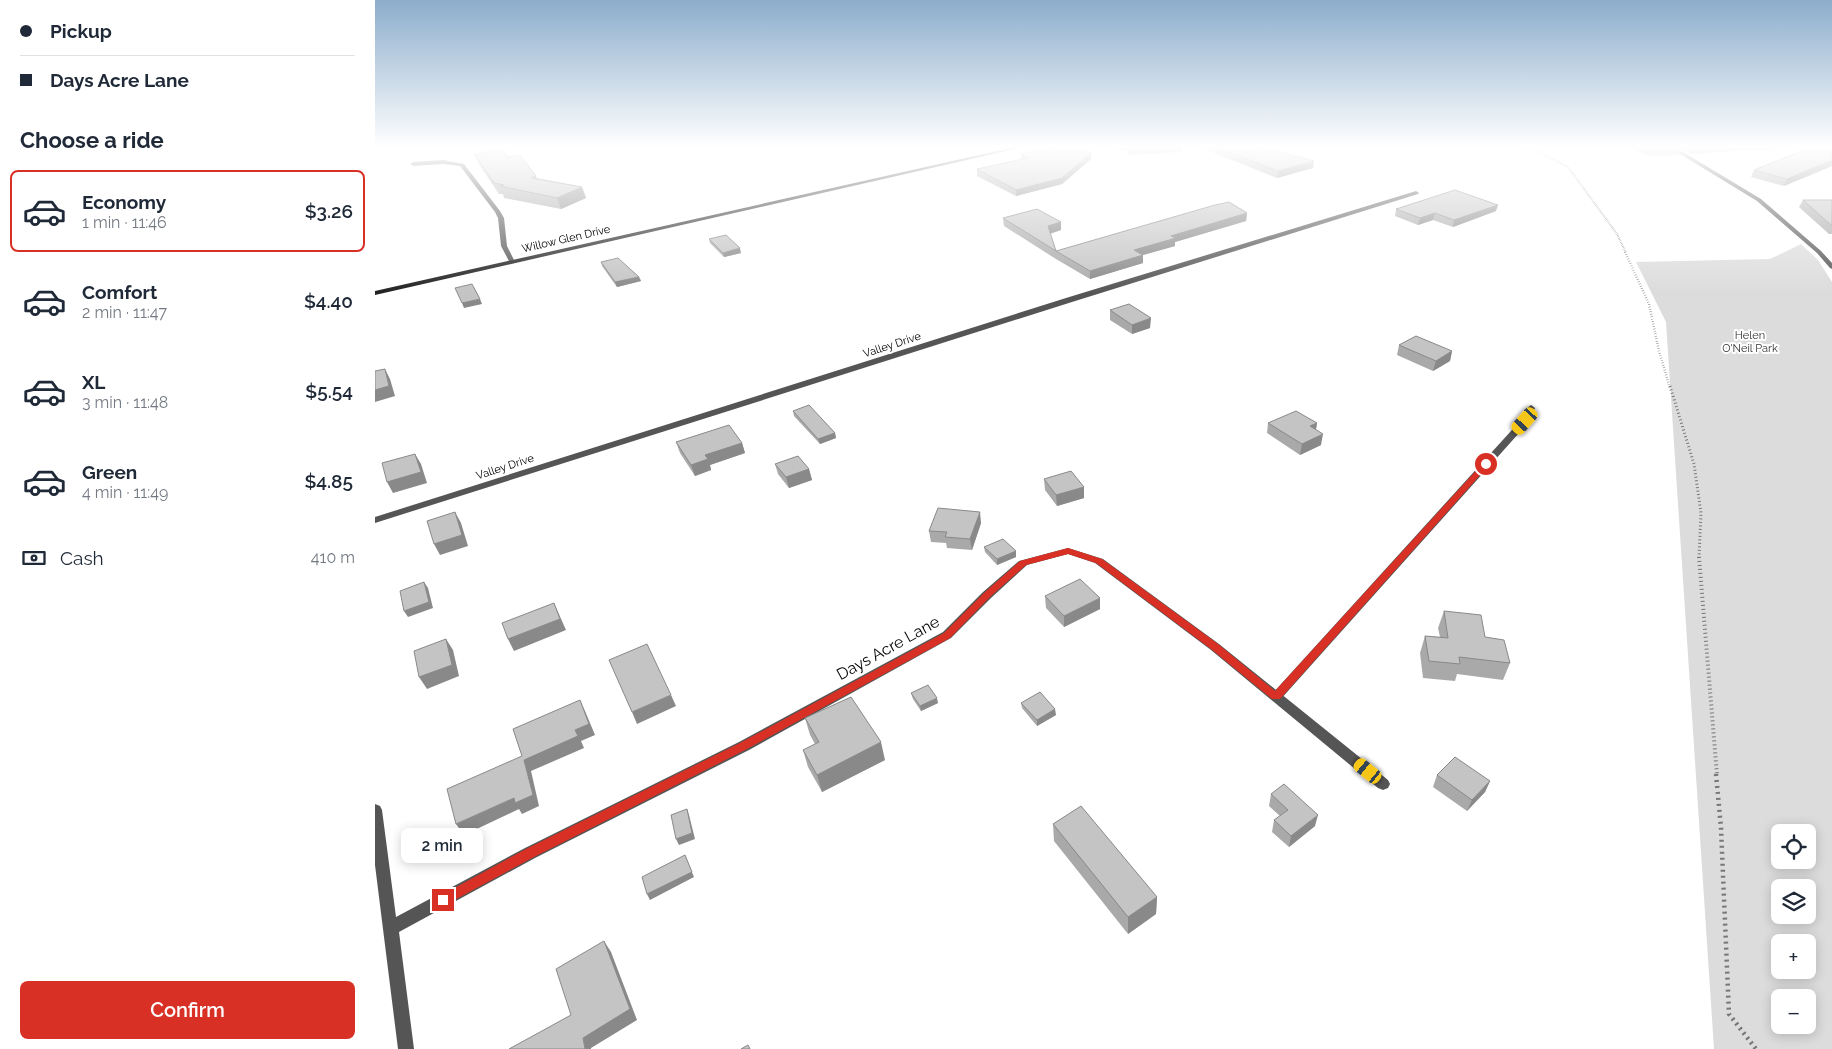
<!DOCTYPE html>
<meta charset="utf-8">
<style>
:root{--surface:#fff;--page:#f2f2f3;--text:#1f2937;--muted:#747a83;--line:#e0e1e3;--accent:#d93025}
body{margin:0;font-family:Raleway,sans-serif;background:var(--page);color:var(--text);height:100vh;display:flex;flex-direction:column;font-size:19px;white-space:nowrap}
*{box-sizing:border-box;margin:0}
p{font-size:16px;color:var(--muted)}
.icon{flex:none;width:28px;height:28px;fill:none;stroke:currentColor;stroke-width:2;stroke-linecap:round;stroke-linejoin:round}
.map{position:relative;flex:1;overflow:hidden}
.panel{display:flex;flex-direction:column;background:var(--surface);width:375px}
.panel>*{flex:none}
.banner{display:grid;align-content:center;height:110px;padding:0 20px;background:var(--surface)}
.controls{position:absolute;left:1396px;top:824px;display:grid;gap:10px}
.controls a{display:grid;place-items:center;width:45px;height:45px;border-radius:8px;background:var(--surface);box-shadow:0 2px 12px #0003;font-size:25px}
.end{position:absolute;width:22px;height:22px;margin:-11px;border:6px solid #d93025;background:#fff;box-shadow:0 0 0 2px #fff}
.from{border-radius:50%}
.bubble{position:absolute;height:35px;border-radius:8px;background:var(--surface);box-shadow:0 2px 12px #0003;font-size:16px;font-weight:600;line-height:35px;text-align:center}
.car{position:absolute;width:15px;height:30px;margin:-15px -8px;border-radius:6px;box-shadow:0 0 4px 1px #0007;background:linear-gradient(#f5c518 24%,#345 0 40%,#f5c518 0 76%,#345 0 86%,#f5c518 0)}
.banner b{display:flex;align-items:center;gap:18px;height:48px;font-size:19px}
.banner b+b{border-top:1px solid var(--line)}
.banner i{width:12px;height:12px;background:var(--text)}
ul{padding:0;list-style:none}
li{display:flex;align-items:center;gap:15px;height:82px;margin:0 10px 8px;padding:0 10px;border:2px solid transparent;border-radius:8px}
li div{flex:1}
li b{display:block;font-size:19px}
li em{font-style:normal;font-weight:600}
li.selected{border-color:var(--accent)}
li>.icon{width:45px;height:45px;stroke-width:1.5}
h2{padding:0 20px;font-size:22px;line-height:60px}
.pay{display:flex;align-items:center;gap:12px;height:55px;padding:0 20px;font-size:19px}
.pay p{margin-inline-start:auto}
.cta{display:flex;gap:10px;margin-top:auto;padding:10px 20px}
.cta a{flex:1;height:58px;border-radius:8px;background:var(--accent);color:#fff;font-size:20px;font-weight:600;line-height:58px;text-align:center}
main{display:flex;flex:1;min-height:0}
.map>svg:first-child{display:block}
</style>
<main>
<section class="panel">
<div class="banner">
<b><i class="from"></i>Pickup</b>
<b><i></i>Days Acre Lane</b>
</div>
<h2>Choose a ride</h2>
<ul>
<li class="selected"><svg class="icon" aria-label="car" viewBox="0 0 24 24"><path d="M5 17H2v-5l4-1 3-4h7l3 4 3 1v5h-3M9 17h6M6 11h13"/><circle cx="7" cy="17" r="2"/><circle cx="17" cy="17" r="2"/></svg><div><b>Economy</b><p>1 min · 11:46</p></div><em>$3.26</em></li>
<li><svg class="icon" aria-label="car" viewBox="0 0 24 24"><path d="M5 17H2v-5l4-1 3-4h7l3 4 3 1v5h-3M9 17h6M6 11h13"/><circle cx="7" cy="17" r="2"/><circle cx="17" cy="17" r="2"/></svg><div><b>Comfort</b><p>2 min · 11:47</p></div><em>$4.40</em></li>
<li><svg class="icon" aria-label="car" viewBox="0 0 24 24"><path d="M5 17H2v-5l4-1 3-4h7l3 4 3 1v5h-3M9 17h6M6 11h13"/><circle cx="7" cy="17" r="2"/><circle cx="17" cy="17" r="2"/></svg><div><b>XL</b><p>3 min · 11:48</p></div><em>$5.54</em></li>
<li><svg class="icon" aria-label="car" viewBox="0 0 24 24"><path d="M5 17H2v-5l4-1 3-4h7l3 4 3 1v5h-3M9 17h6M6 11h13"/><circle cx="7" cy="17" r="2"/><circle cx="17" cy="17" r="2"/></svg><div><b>Green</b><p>4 min · 11:49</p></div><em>$4.85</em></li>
</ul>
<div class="pay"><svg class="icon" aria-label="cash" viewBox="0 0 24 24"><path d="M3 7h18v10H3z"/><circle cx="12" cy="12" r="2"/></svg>Cash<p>410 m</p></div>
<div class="cta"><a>Confirm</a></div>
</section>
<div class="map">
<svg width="1457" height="1049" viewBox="0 0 1457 1049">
<rect width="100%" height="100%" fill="#fff"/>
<path fill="#dcdcdc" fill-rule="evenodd" d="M1426 244 1443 260 1457 282V1049H1339L1291 322 1261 262 1395 259ZM1405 832H1432V860H1405ZM1405 888H1432V915H1405ZM1405 942H1432V970H1405ZM1405 998H1432V1025H1405Z"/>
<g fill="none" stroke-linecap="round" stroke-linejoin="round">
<path stroke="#777" stroke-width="2" stroke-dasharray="0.5 1" stroke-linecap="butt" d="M1152 146 1193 167 1242 234 1251 253"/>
<path stroke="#777" stroke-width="2.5" stroke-dasharray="0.5 2" stroke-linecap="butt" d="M1250 252 1274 304 1284 351 1295 388"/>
<path stroke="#777" stroke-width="3" stroke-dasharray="1 2.5" stroke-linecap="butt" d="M1295 386 1319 464 1326 513 1324 558"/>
<path stroke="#777" stroke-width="4" stroke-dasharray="1 3" stroke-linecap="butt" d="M1324 557 1342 775"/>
<path stroke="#777" stroke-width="4.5" stroke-dasharray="2 4" stroke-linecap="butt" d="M1341 774 1346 828 1354 1014 1381 1049"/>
<path fill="#555" fill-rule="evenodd" d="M68 160 89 164 125 211 129 218 132 246 140 262 139 263H135L126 246 123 218 120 212 85 166 68 164 38 166 35 164 38 162Z
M1156 405 1160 408 1153 423 905 700 901 702 897 700 895 697 897 694 1146 420 1152 408Z"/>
<path fill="#555" fill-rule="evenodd" d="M1041 191 1044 193 1043 194 697 302 0 523V517L691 298Z
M693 548 728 559 844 644 1013 780 1015 784 1013 788 1008 790 1003 788 836 650 720 563 693 554 652 565 616 598 576 638 374 750 160 858 24 932 39 1049H23L0 865V804L5 806 7 810 21 917 150 848 364 742 568 632 608 592 644 561Z"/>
<path fill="#555" fill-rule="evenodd" d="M1292 146H1298L1386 199 1446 251 1457 263V269L1455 268 1442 253 1382 201Z"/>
<path fill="#222" fill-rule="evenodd" d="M644 146H653L0 295V291Z"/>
</g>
<path fill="#a9a9a9" d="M742 146H808L807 152 754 155 752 151H745Z
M832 146H882L939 161 938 168 902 178 832 150Z
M1253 146H1457V166L1409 186 1376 177 1379 170 1435 147 1315 154 1305 148 1303 155 1273 156Z
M716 153V159L687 184 641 196 602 176V169L646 159V154Z
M99 154 133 157 161 176 162 178 207 187 211 198 186 209 129 198 128 194H124L104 164Z
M1428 200H1457V234H1454L1424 207Z
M1021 209 1121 211 1078 227 1058 220 1043 225 1020 216Z
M872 213 871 221 800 242V246L768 255V263L715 279 681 259V251Z
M628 218 686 222V230L675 234 681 251V259L629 226Z
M334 239 366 253 349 257 335 243Z
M226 262 264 277 266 281 242 287 227 266Z
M735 310 775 328 757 334 735 320Z
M1024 345 1077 351 1075 361 1058 371 1022 355Z
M418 411 460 433 461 438 445 444 419 416Z
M893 423H942L941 430 946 445 925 455 892 433Z
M301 442 367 443 370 453 335 465 336 470 320 476 305 453Z
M400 464 434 469 437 480 414 488 403 474Z
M669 479 709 498 682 506 670 490Z
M606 523 597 550 572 548 571 543 556 542 554 531Z
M609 547 641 551V557L622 565 610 552Z
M670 596 725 609 689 627 671 608Z
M1069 611 1110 637 1135 663 1128 680 1082 674 1080 681 1048 678 1045 653 1050 636 1065 637 1063 628Z
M536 693 563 703 546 711 538 699Z
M646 703 681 715 662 726 647 708Z
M430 718 510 760 447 792 433 767 428 750 440 744 435 735Z
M1062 775 1115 781 1110 792 1092 811 1058 787Z
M896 794 940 826 914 847 897 832 899 820 905 816 894 806Z
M678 824 782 897 781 914 753 934 679 841Z"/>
<path fill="#898989" d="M716 153V159L687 184 641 196V190Z
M1457 160V166L1409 186 1412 179Z
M939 161 938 168 902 178 903 171Z
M207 187 211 198 186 209 182 198Z
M1123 205 1121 211 1078 227 1079 220Z
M872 213 871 221 800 242V246L768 255V263L715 279V271L759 250 796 236Z
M1060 213 1058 220 1043 225 1045 218Z
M686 222V230L673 234V226Z
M365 248 366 253 349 257 348 253Z
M264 277 266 281 242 287 240 282Z
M105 299 107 304 89 308 87 303Z
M776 318 775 328 757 334V325Z
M1077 351 1075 361 1058 371 1061 361Z
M10 369 15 379 20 396 0 402V390Z
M942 423 940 434 935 426Z
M460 433 461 438 445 444 443 439Z
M948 434 946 445 925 455 927 444Z
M367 443 370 453 335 465 336 470 320 476 316 465 330 455Z
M40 454 46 464 52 483 18 493 12 482Z
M434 469 437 480 414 488 411 477Z
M709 487V498L682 506 681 495Z
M80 512 86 523 93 546 65 555 59 544Z
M605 512 606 523 597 550 595 539Z
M641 551V557L622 565V559Z
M49 582 53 588 58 608 33 617 29 611Z
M725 598V609L689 627V616Z
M179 603 191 630 139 651 133 639Z
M71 639 78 650 84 676 52 689 44 677Z
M296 695 301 706 262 724 257 712Z
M562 698 563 703 546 711 545 706Z
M205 700 210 711 220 735 206 741 209 748 156 771 164 806 147 814 144 809 89 835 81 824 139 798 149 760 200 730Z
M680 709 681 715 662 726V720Z
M506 742 510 760 447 792 442 775Z
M1115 781 1110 792 1092 811 1097 800Z
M312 809 314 815 320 839 304 845 301 839Z
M943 815 940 826 914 847 916 836Z
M310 855 319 877 275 900 272 894Z
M782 897 781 914 753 934V917Z
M229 941 236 952 262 1020 216 1048V1049H210L208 1038Z"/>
<path fill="#c4c4c4" stroke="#898989" d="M681 146H701L716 153 687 178 641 190 602 169 653 158 646 154Z
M753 146H806L754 149Z
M838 146H882L939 161 903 171Z
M1269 146H1302L1305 148 1276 149Z
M1315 146H1343L1317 147Z
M1439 146H1457V160L1412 179 1379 170Z
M121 150H128L133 157 145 155 161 176 156 178 207 187 182 198 125 186 129 185 119 183 99 154Z
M1080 190 1123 205 1079 220 1060 213 1045 218 1021 209Z
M1428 200H1457V226Z
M854 202 872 213 796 236 801 238 759 250 768 255 715 271 681 251 840 205Z
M662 209 686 222 673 226 681 251 628 218Z
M351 235 365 248 348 253 334 239Z
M243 258 264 277 240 282 226 262Z
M97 284 105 299 87 303 80 288Z
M754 304 776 318 757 325 735 310Z
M1041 336 1077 351 1061 361 1024 345Z
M10 369 14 386 0 390V371Z
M434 405 460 433 443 439 418 411Z
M921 411 942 423 935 426 948 434 927 444 893 423Z
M354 425 367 443 330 455 333 459 316 465 301 442Z
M40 454 46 472 12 482 7 463Z
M423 456 434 469 411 477 400 464Z
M696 471 709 487 681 495 669 479Z
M563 508 605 512 595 539 570 537 572 532 554 531Z
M80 512 87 535 59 544 52 521Z
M628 539 641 551 622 559 609 547Z
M705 579 725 598 689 616 670 596Z
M49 582 54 602 29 611 25 591Z
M179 603 185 619 133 639 127 623Z
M1069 611 1106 615 1110 637 1129 640 1135 663 1084 657 1085 664 1054 661 1050 636 1073 638Z
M71 639 77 665 44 677 39 651Z
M272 644 296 695 257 712 234 660Z
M553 685 562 698 545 706 536 693Z
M665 692 680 709 662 720 646 703Z
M476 697 506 742 442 775 428 750 444 742 430 718Z
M205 700 214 724 200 730 203 736 149 760 158 795 140 803 139 798 81 824 72 789 147 756 138 729Z
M1080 757 1115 781 1097 800 1062 775Z
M909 784 943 815 916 836 899 820 913 810 896 794Z
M706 806 782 897 753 917 678 824Z
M312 809 317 833 301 839 296 815Z
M310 855 317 872 272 894 267 877Z
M229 941 255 1009 208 1038 210 1049H134L196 1015 181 969Z
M373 1045 375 1049H366Z"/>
<linearGradient id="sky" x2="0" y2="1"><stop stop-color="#8cadcc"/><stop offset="0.5" stop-color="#fff"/><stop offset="1" stop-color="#fff" stop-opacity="0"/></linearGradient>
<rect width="1457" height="293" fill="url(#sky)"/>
<path fill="#d93025" d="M1108 463 1115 464 905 699H897L836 649 721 563 693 554 651 565 615 597 575 638 372 749 159 857 72 904 68 906 63 904 62 900 63 897 151 849 365 743 569 633 609 593 645 561 693 548 727 559 843 644 900 691Z"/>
<g text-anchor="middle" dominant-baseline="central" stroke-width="4" stroke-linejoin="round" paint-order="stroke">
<g font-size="11" fill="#000" stroke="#fff">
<text transform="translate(191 239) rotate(-13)">Willow Glen Drive</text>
<text transform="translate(517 345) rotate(-18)">Valley Drive</text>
<text transform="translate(130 467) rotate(-18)">Valley Drive</text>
</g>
<g font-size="11" fill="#333" stroke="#fff">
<text x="1375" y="335">Helen<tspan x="1375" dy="13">O'Neil Park</tspan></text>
</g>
<g font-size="16" fill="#000" stroke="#fff">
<text transform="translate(513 648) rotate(-29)">Days Acre Lane</text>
</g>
</g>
</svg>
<div class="controls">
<a><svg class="icon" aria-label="locate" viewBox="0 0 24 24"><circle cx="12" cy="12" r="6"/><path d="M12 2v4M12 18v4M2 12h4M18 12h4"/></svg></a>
<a><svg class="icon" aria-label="layers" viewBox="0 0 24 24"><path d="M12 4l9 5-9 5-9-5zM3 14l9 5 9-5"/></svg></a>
<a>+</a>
<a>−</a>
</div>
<i class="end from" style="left:1111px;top:464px"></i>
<i class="end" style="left:68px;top:900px"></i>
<div class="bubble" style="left:26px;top:828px;width:82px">2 min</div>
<i class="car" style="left:1150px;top:421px;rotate:222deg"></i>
<i class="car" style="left:993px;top:771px;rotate:309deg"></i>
</div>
</main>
